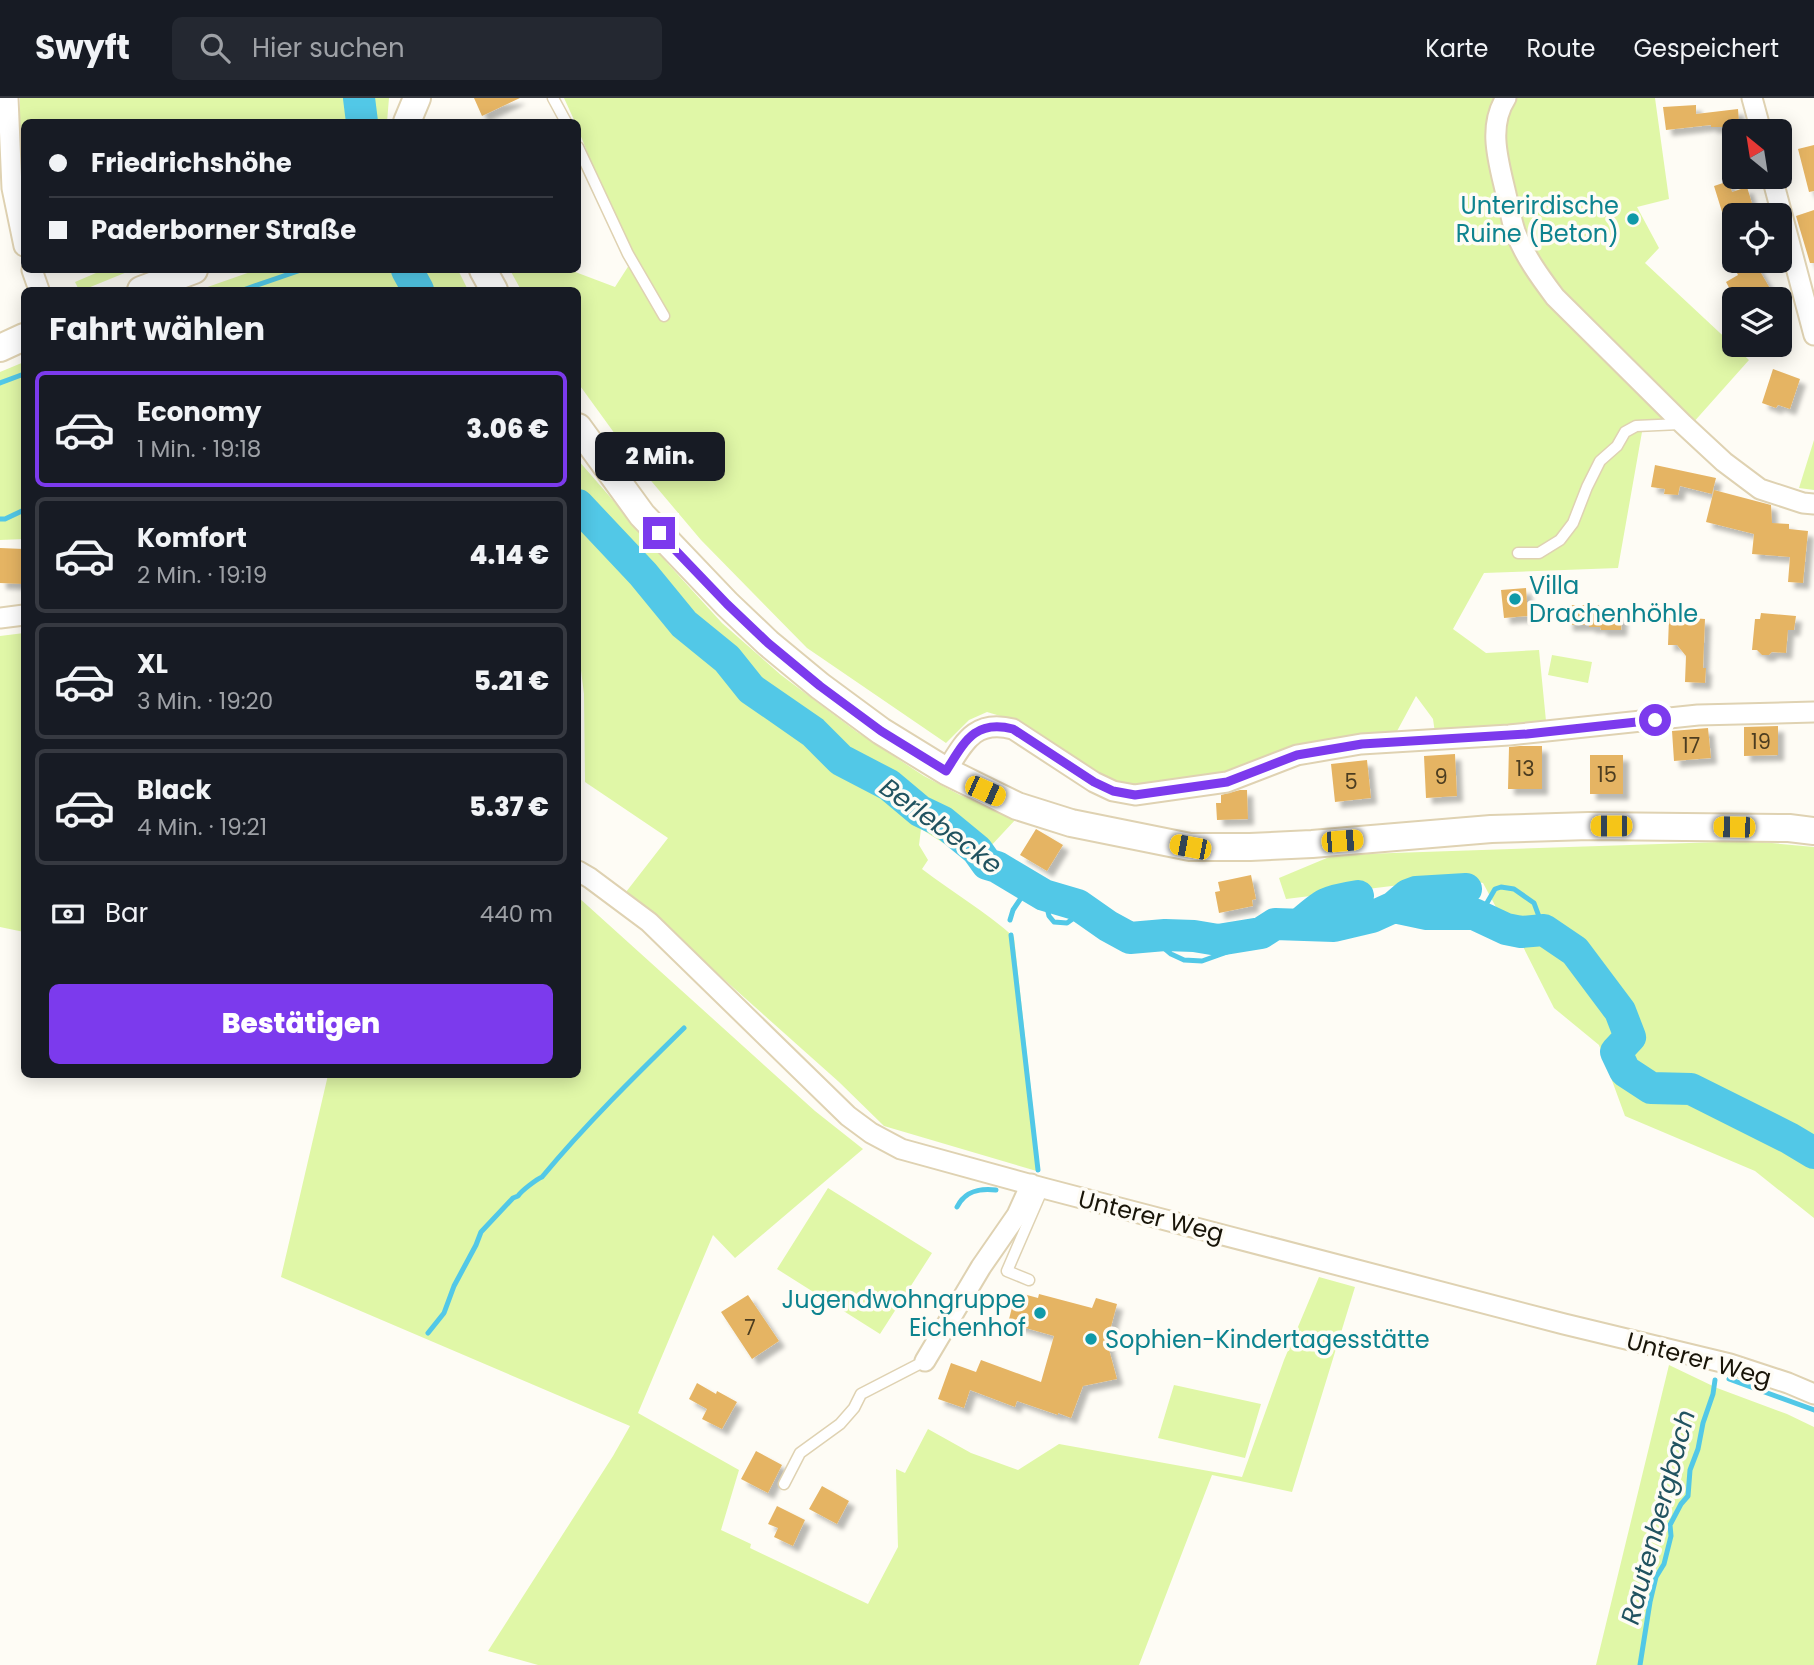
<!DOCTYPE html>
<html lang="de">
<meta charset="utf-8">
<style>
:root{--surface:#171b24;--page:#242831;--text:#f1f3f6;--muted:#9ea1a6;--line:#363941;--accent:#7c3aed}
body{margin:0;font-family:Poppins,sans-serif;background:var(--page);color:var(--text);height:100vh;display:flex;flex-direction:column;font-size:26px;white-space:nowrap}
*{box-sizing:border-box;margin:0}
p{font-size:23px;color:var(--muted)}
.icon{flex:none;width:38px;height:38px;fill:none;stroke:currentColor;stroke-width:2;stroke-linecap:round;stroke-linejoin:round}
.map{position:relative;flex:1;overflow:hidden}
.panel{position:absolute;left:21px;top:189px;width:560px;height:791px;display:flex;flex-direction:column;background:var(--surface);border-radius:10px;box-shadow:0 4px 18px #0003}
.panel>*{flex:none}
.guide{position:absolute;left:21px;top:21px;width:560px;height:154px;border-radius:10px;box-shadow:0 4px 18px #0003;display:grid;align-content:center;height:154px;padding:0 28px;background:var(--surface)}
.needle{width:46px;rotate:330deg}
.fabs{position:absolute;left:1722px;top:21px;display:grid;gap:14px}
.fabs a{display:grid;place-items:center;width:70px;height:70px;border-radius:10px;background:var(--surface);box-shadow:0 4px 18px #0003;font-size:35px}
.end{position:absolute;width:32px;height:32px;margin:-16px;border:9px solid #7c3aed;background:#fff;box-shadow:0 0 0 4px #fff}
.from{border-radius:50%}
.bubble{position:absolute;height:49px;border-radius:10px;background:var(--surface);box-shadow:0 4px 18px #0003;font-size:23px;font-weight:800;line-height:49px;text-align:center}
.car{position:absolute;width:21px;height:42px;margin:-21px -10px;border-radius:9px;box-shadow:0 0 5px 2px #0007;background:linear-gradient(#f5c518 24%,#345 0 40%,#f5c518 0 76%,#345 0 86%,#f5c518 0)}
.guide b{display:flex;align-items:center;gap:24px;height:66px;font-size:26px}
.guide b+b{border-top:2px solid var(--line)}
.guide i{width:18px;height:18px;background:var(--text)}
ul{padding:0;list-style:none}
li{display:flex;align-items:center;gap:21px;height:116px;margin:0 14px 10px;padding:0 14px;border:4px solid var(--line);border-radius:10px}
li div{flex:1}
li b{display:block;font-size:26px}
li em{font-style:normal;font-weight:800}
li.selected{border-color:var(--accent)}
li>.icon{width:63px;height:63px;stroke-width:1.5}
h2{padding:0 28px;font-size:32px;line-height:84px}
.pay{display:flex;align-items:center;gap:18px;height:77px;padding:0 28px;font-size:26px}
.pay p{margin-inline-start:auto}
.primary-button{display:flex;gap:14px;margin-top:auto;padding:14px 28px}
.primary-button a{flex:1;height:80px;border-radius:10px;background:var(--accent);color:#fff;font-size:28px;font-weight:800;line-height:80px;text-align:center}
header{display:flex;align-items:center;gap:42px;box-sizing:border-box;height:98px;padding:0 35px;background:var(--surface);border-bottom:2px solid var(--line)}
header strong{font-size:33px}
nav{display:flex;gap:38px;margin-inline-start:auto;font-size:24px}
.search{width:490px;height:63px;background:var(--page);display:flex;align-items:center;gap:18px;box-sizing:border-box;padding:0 24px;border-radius:10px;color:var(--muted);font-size:26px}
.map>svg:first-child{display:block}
</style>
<header>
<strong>Swyft</strong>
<div class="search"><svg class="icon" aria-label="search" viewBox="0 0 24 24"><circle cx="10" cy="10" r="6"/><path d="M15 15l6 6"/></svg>Hier suchen</div>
<nav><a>Karte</a><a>Route</a><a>Gespeichert</a></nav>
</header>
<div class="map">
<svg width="1814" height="1567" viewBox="0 0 1814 1567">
<defs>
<filter id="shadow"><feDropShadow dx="6" dy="6" stdDeviation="2" flood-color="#0004"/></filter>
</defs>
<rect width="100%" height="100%" fill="#fefcf5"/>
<path fill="#e0f7a7" d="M20 0H389L387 24H24V90L20 68Z
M564 0H1655L1669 101 1637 109 1659 150 1645 165 1749 262 1692 326 1642 334 1618 470 1484 475 1453 531 1486 555 1539 552 1546 623 1435 635 1433 621 1416 598 1396 635 1209 684 1098 696 1007 620 987 614 969 622 946 645 807 550 701 442 636 365 578 285V192H521L510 172H570L615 189 631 164 578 31V24H575Z
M103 172H132L83 192H79L75 184Z
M256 172H458L468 192H199Z
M24 264V441L0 442V274Z
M1814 342V392L1799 390Z
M578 362 670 468 722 525 781 577 857 634 924 678 960 697 1016 721 975 765 921 731 919 747 928 762 922 771C952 794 986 814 1014 839L1040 1074 884 1028 839 984 626 794 668 740 585 684 584 596 578 549Z
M24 535V834L0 829V538Z
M1552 557 1592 564 1588 585 1548 577Z
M1750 743 1814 749V1120L1755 1073 1625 1018 1599 947 1554 910 1509 821 1497 811 1483 785 1457 780 1286 801 1279 780 1334 757Z
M578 799 815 1013 863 1051 735 1160 713 1137 638 1315 739 1372 721 1432 751 1446 750 1450 868 1506 898 1449 896 1371 905 1375 928 1331 971 1355 1018 1372 1059 1346 1242 1379 1284 1262 1319 1179 1355 1189 1292 1394 1212 1377 1139 1567H538L488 1553 613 1358 630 1328 281 1179 328 977 578 976Z
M828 1090 932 1155 880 1236 777 1171Z
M1669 1267 1717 1290 1787 1316 1814 1329V1567H1596Z
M1174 1287 1261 1306 1245 1360 1158 1340Z"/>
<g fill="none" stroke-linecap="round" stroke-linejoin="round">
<path stroke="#52c8e7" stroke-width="5" d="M243 192 301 172
M0 285 24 276
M0 421H5L24 412
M1044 797 1049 818 1054 824 1067 825 1085 812
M1474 816 1484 810 1495 791 1501 789 1514 791 1534 805 1544 832
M1010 822 1013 812 1029 788
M1011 837 1038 1072
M1156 839 1158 845 1171 856 1184 862 1202 863 1244 848 1261 835
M957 1109C965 1093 979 1090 996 1092
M428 1235 444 1215 454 1188 476 1147 481 1134 513 1100 518 1098C521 1093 537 1081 542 1079 586 1026 635 978 684 930
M1729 1281 1814 1312
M1640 1567 1650 1504 1656 1479 1664 1466 1671 1438 1670 1427 1681 1406 1688 1398 1690 1372 1698 1351 1703 1325 1713 1296 1715 1282"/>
<path stroke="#52c8e7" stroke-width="32" d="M359 0 362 24
M407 172 418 192
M578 407 643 476 684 526 727 561 751 591 813 634 841 662 889 687 920 713 943 724 977 752 987 766 997 769 1044 797 1078 807 1108 828 1130 840 1165 837 1194 838 1218 842 1261 835 1275 826 1334 828 1372 819 1394 809 1427 816H1474L1506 831 1521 834 1544 832 1575 853 1620 913 1630 939 1616 954 1625 973 1651 990 1691 991 1789 1040 1814 1055
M1394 809 1408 797 1416 794 1466 791
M1300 826C1324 805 1326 803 1358 798"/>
</g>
<path fill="#e5b464" filter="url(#shadow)" d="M474 0H520L482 18Z
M1696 7V16L1738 11 1739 24 1729 25V29H1711V27L1666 32 1663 9Z
M1814 47V93L1809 94 1798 51Z
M1729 83 1732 94 1747 89 1755 115 1747 117H1723L1714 88Z
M1814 112V165H1810L1796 118Z
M1754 163 1771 192 1756 201H1750L1744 190 1733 197 1726 184 1738 177 1736 173Z
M1773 271 1800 281 1790 311 1778 307 1776 310 1762 305Z
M1655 367 1716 380 1712 396 1680 388 1678 397 1664 396 1665 391 1651 389Z
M1714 392 1771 407 1772 425 1789 426V431L1808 433 1803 485 1788 484 1790 459 1752 456 1754 436 1706 424Z
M0 450 24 451V486L0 485Z
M1526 490 1528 518 1504 520 1501 492Z
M1567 507H1599L1601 516H1622L1621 532H1601L1600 529H1589V527H1567Z
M1761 515 1796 518 1794 532H1788L1786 555 1772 554 1769 557H1762L1757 552H1752L1755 521H1760Z
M1677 519 1705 521 1703 570H1706L1705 585 1685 584 1686 558 1677 547H1668L1669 520 1677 521Z
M1778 628V657L1744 658V629Z
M1708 630 1711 660 1674 663 1672 633Z
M1520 648H1542V691H1508L1509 649Z
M1455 656 1457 698 1426 700 1424 658Z
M1590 657H1623V696H1590Z
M1367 662 1371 700 1335 704 1331 666Z
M1240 692H1247L1248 721 1217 722 1216 705H1221V697Z
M1036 731 1063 747 1047 773 1020 757Z
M1251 777 1256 801 1252 802 1253 808 1219 815 1215 794 1220 793 1218 784Z
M1016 1194 1038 1200 1039 1196 1092 1210 1096 1200 1117 1206 1107 1244 1117 1281 1083 1288 1071 1320 1058 1315V1317L1017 1303 1015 1309 970 1292 964 1310 938 1301 951 1265 976 1274 981 1262 1041 1284 1054 1238 1008 1225Z
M748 1197 779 1243 752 1261 721 1214Z
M697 1285 716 1296 717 1293 737 1304 722 1331 702 1321 707 1311 689 1301Z
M756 1353 782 1367 768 1395 741 1381Z
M822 1388 849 1403 837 1426 809 1411Z
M777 1408 805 1422 793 1448 774 1439 778 1430 768 1426Z"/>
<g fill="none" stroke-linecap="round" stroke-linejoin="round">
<g stroke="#dfd2b2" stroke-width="13">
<path id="service" d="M553 0 566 24
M578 49 628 156 664 218
M1518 455H1539L1560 442 1573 425 1587 389 1600 363 1617 348 1625 334 1636 328 1680 326
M1029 1182 1007 1173 1043 1090
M784 1386 800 1355 840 1326 854 1310 861 1296 925 1263"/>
</g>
<g stroke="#dfd2b2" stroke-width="23">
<path id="minor" d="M8 0 12 90 24 148
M1506 0C1487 29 1499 65 1506 96 1509 108 1511 121 1515 133 1524 157 1540 179 1555 199L1683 326 1724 364 1760 391 1803 405 1814 406
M1752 0 1761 33
M1772 79 1814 237
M32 172 39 192
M0 520 24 517
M946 673C964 645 974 621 1013 631L1094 684 1113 693 1135 697 1227 684 1297 657 1361 646 1509 637 1698 617 1814 614
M578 773 590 780 649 824 848 1018 871 1035 901 1051 1043 1090 1564 1226 1730 1266 1788 1285 1814 1296
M925 1263 981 1169 1017 1117 1031 1086"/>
</g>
<g stroke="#dfd2b2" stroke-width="30">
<path id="secondary" d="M407 24 417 0
M483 172 494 192
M141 192 194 172
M0 250 24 239
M578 329 642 417 727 506 768 545 820 588 881 633 946 673 1017 708 1071 725 1190 749H1250L1312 746 1491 731 1589 728 1789 730 1814 733"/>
</g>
<use href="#service" stroke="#fff" stroke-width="10"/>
<use href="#minor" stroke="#fff" stroke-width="19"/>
<use href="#secondary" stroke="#fff" stroke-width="26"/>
</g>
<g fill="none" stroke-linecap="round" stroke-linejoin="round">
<path stroke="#7c3aed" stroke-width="9" d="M659 435 727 506 768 545 820 588 881 633 946 673C964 645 974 621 1013 631L1094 684 1113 693 1135 697 1227 684 1297 657 1362 646 1527 636 1655 622"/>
</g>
<g fill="#0f9aa8" stroke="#fefcf5" stroke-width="2.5">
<circle cx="1633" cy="121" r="7"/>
<circle cx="1515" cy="501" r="7"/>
<circle cx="1040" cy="1215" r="7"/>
<circle cx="1091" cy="1241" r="7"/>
</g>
<g text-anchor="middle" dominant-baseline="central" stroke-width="7" stroke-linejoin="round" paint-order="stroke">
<g font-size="21" fill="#4c3d20">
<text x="1761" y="643">19</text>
<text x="1691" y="647">17</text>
<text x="1525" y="670">13</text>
<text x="1607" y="676">15</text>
<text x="1441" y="678">9</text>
<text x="1351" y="683">5</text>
<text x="750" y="1229">7</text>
</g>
<g font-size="24" fill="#0d838f" stroke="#fefcf5" text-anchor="end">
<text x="1619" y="107">Unterirdische<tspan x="1619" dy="28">Ruine (Beton)</tspan></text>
<text x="1529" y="487" text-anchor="start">Villa<tspan x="1529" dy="28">Drachenhöhle</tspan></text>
<text x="1026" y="1201">Jugendwohngruppe<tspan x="1026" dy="28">Eichenhof</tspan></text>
<text x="1105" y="1241" text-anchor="start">Sophien-Kindertagesstätte</text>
</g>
<g font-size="24" fill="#191509" stroke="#fefcf5">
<text transform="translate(1151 1118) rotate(14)">Unterer Weg</text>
<text transform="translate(1699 1261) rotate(15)">Unterer Weg</text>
</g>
<g font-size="26" font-style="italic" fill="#215360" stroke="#fefcf5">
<text transform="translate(941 728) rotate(36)">Berlebecke</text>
<text transform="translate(1658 1419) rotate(-75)">Rautenbergbach</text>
</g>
</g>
</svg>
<div class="fabs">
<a><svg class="needle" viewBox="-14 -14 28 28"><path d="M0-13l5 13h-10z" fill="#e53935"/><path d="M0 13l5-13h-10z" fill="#9ea1a6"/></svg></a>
<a><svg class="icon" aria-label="locate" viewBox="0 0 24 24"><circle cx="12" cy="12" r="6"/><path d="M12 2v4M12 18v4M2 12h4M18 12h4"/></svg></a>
<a><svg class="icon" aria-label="layers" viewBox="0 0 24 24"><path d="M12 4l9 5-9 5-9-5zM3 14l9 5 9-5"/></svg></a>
</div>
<i class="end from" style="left:1655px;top:622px"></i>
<i class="end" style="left:659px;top:435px"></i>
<div class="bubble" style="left:595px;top:334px;width:130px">2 Min.</div>
<i class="car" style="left:985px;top:693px;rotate:114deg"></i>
<i class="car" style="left:1611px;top:728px;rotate:270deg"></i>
<i class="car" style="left:1734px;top:729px;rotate:271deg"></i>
<i class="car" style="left:1342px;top:743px;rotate:85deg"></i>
<i class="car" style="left:1190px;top:749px;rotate:281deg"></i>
<div class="guide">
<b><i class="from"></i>Friedrichshöhe</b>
<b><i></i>Paderborner Straße</b>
</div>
<section class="panel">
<h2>Fahrt wählen</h2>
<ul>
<li class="selected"><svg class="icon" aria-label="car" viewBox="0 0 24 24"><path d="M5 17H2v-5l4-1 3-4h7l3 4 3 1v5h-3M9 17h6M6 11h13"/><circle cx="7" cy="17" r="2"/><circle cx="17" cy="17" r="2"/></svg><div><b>Economy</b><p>1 Min. · 19:18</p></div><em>3.06 €</em></li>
<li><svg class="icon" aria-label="car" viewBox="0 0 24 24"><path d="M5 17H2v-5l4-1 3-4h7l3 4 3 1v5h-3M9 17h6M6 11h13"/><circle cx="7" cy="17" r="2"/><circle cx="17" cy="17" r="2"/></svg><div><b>Komfort</b><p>2 Min. · 19:19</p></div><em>4.14 €</em></li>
<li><svg class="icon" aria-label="car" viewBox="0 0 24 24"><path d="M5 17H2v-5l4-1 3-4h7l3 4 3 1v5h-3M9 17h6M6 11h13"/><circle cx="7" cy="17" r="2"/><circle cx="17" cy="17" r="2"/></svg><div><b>XL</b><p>3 Min. · 19:20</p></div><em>5.21 €</em></li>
<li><svg class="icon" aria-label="car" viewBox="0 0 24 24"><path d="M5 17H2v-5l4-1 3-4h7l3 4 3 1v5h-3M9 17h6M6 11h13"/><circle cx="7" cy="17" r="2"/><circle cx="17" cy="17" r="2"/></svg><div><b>Black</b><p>4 Min. · 19:21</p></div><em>5.37 €</em></li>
</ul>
<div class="pay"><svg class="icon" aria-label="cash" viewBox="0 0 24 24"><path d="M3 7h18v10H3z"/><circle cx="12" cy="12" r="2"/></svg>Bar<p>440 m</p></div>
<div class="primary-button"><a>Bestätigen</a></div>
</section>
</div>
